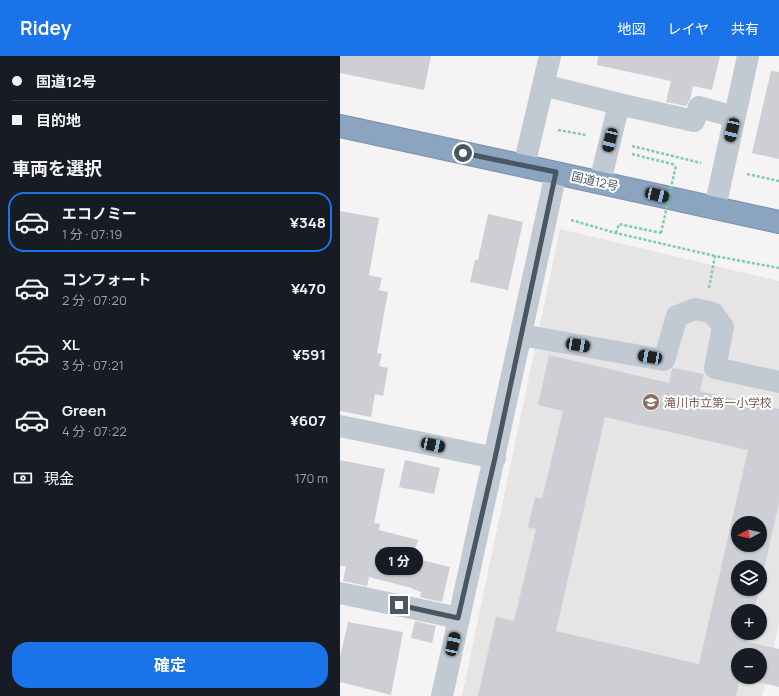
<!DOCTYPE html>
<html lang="ja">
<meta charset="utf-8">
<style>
:root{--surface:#171b24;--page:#20242c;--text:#f1f3f6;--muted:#9ea1a6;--line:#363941;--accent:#1a73e8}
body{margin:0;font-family:Manrope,"Noto Sans JP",sans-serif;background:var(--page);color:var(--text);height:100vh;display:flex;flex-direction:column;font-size:15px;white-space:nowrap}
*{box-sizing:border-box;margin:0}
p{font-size:13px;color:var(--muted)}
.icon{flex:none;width:22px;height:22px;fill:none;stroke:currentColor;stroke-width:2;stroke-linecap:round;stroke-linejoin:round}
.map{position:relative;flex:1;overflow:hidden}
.drawer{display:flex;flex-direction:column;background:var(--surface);width:340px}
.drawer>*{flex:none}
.top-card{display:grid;align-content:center;height:88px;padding:0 12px;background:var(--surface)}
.needle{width:26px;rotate:263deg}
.controls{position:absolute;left:391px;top:460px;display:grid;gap:8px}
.controls a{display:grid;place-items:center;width:36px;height:36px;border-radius:50%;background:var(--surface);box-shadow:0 1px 3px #0004;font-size:20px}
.end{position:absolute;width:18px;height:18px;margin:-9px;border:5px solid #4a5661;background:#fff;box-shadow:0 0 0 2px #fff}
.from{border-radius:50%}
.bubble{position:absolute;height:28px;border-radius:14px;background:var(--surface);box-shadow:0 1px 3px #0004;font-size:13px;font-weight:700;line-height:28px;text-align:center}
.car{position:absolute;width:12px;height:24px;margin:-12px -6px;border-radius:5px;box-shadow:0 0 3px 1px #0007;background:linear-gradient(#222 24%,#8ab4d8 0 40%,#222 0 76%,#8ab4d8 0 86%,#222 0)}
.top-card b{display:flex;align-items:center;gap:14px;height:38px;font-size:15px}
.top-card b+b{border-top:1px solid var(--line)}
.top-card i{width:10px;height:10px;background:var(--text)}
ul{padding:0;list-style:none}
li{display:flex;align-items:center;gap:12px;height:60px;margin:0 8px 6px;padding:0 4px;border:2px solid transparent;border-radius:16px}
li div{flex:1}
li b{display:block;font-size:15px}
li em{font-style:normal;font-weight:700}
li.active{border-color:var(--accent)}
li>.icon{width:36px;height:36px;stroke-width:1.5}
h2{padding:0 12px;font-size:18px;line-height:48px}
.pay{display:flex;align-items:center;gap:10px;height:44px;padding:0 12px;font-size:15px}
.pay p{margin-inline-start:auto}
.button{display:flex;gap:8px;margin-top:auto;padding:8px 12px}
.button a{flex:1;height:46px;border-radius:16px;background:var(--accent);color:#fff;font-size:16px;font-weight:700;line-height:46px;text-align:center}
header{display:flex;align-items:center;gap:24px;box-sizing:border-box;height:56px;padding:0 20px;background:var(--accent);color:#fff}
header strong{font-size:19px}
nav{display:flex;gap:22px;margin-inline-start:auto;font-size:14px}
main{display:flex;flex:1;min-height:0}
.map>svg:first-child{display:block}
</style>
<header>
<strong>Ridey</strong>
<nav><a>地図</a><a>レイヤ</a><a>共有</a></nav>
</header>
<main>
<section class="drawer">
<div class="top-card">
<b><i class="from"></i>国道12号</b>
<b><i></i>目的地</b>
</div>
<h2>車両を選択</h2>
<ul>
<li class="active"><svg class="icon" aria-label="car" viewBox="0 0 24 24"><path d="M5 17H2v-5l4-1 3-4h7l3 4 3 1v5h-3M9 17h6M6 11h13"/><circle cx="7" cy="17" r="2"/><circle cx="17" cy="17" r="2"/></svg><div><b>エコノミー</b><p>1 分 · 07:19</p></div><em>¥348</em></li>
<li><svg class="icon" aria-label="car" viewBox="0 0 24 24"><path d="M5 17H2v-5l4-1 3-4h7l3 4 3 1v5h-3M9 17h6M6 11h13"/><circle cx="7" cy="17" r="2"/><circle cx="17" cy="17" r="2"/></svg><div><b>コンフォート</b><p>2 分 · 07:20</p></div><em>¥470</em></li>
<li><svg class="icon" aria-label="car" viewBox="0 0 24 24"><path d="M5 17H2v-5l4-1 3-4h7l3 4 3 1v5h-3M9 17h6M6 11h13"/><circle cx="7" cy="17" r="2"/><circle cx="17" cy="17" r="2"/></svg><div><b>XL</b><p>3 分 · 07:21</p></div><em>¥591</em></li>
<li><svg class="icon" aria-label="car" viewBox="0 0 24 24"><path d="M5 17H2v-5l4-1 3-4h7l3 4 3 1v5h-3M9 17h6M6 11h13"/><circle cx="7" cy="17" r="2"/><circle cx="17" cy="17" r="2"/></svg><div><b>Green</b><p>4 分 · 07:22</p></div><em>¥607</em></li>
</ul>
<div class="pay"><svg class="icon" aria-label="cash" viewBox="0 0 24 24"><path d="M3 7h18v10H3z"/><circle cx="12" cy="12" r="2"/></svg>現金<p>170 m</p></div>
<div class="button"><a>確定</a></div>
</section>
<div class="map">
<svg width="439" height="640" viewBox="0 0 439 640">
<rect width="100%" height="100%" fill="#f5f3f3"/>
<path fill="#e6e4e5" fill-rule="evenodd" d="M220 173 439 225V568L422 640H122ZM398 467H420V489H398ZM398 511H420V533H398ZM398 555H420V577H398ZM398 599H420V621H398Z"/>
<path fill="#cdcfd5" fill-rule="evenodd" d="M0 0H91L84 34 0 17Z
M258 0H380L372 34 353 30 350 43 346 50 326 46 331 25 257 9Z
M431 15 439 16V103L412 97Z
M0 155 39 162 29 219 42 222 39 234 48 236 37 297 42 298 39 310 48 312 43 340 35 338 31 361 0 355Z
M148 158 183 166 168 234 130 226 135 204H138Z
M209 299 329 327 332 313 334 312 364 318 360 335 439 353V447L420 530V511H398V533H419L414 555H398V577H409L407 586 439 593V631L400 622 396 640H138L156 561 174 565 196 473 188 471 195 441 202 443 223 355 198 349ZM265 361 408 394 359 608 216 575ZM398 467H420V489H398ZM398 599H420V621H398Z
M0 404 45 413 34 467 40 468 39 474 78 484 73 502 110 511 102 546 80 541 81 536 72 533V532L29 521 27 530 3 525 6 510H0Z
M65 404 100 412 94 438 59 431Z
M75 565 96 570 92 587 71 582Z
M8 566 63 576 51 639 0 626V601Z"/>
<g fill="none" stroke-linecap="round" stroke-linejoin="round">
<g stroke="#7690ad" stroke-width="24">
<path id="highway" d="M0 70 216 117 439 166"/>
</g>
<path stroke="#7ad0a6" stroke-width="2.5" stroke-dasharray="3 2" stroke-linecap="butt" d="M218 74 246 79
M292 90 361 107
M292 98 336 109
M407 118 439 125
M231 164 276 177 375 200
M276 177 279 168 321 177
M369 232 375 200 439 212"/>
<path stroke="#c1cad2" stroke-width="22" d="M203 29 279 48
M184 110 210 0
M260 126 279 48 354 65 359 51 395 61
M375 152 408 0
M181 279 324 304 337 260 355 253 373 257 383 271 375 312 439 326
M0 370 155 402
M0 537 119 562
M102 640 216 117"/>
<use href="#highway" stroke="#8ba5c1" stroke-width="22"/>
<path stroke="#7ad0a6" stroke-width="2.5" stroke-dasharray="3 2" stroke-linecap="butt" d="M321 177 336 109"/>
</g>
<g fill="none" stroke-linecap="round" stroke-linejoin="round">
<path stroke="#4a5661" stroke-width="5" d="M59 549 118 562 155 402 216 116 123 97"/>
</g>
<defs>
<g id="school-disc" transform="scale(0.9)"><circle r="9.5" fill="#8d6e63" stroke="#fff"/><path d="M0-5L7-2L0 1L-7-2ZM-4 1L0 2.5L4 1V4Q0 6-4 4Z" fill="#fff"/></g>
</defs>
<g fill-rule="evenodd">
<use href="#school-disc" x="311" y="346"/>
</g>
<g text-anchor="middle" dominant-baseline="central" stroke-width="4" stroke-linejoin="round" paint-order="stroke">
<g font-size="12" fill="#4a5661" stroke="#fff">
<text transform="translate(255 125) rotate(13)">国道12号</text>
</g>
<g font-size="12" fill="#785e54" stroke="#fff" text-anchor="start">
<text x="324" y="346">滝川市立第一小学校</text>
</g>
</g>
</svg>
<div class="controls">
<a><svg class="needle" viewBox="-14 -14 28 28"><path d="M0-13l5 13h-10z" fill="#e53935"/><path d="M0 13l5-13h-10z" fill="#9ea1a6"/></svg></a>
<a><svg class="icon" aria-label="layers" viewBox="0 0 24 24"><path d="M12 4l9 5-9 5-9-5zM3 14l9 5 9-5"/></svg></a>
<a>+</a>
<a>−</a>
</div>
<i class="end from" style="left:123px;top:97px"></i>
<i class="end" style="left:59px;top:549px"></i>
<div class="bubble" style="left:35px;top:491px;width:48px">1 分</div>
<i class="car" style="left:392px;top:74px;rotate:193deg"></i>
<i class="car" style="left:270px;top:84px;rotate:194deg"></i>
<i class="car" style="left:317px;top:139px;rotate:103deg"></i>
<i class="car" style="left:238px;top:289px;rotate:100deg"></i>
<i class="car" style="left:310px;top:301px;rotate:280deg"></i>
<i class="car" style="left:93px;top:389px;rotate:102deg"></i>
<i class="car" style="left:113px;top:588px;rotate:12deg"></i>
</div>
</main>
